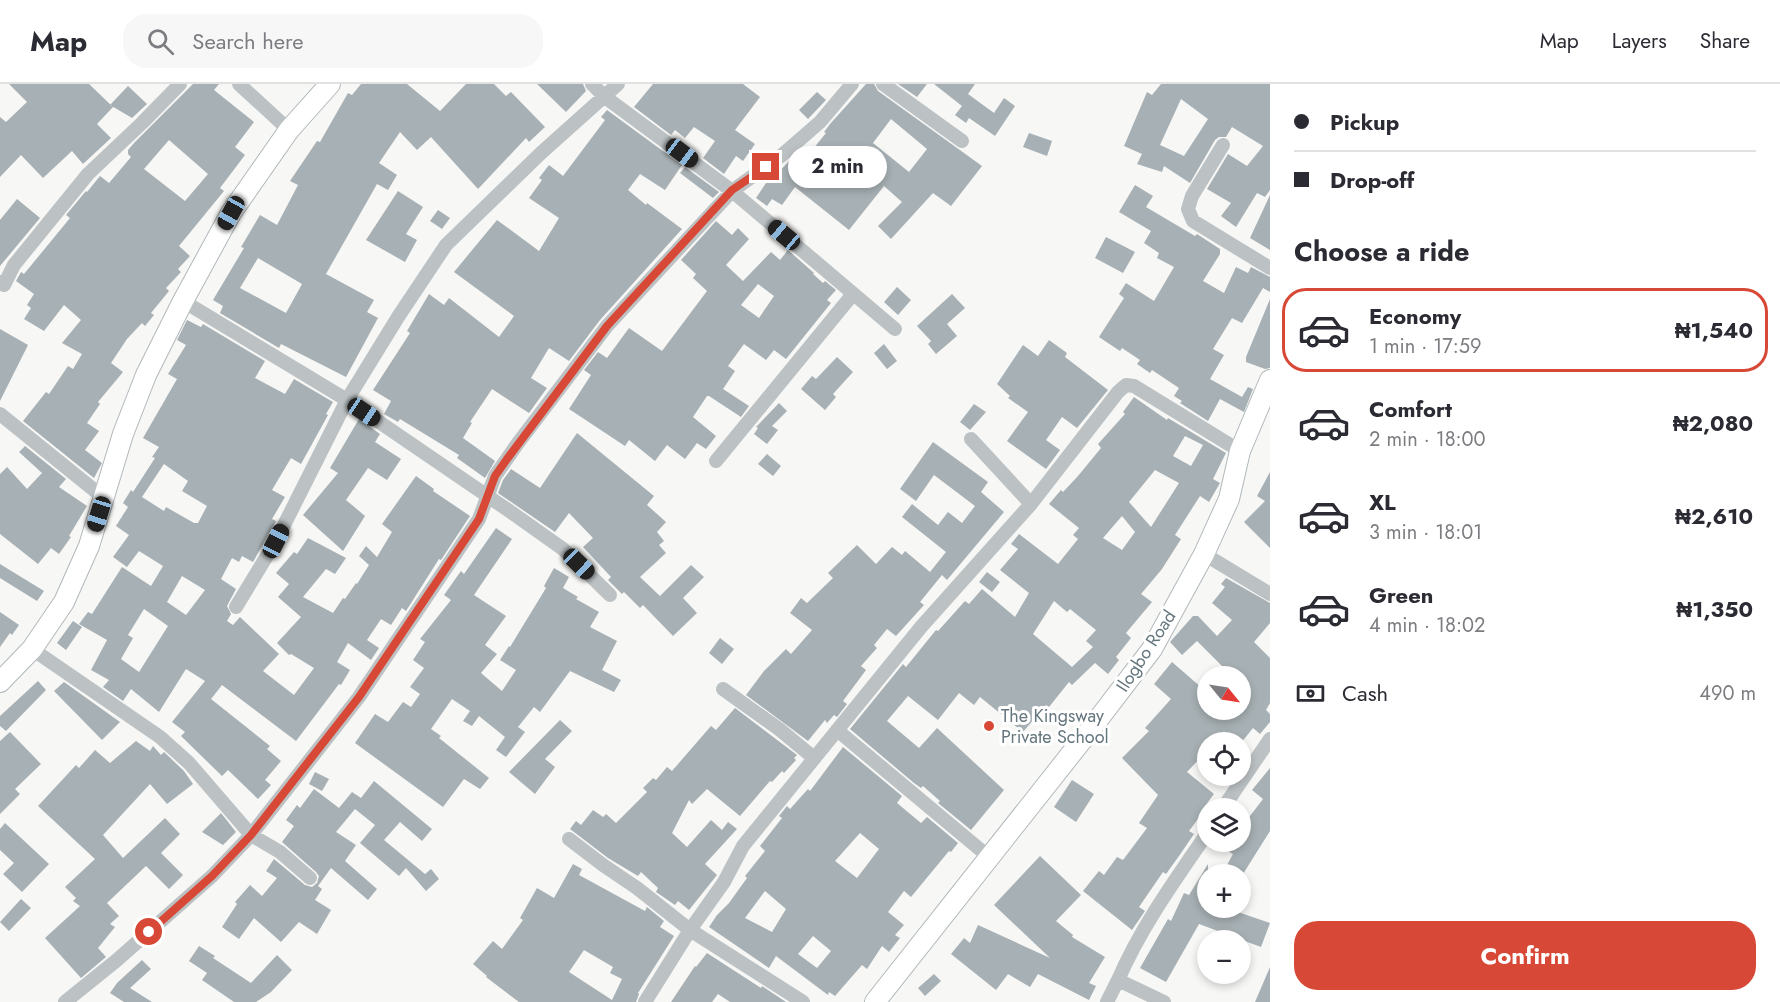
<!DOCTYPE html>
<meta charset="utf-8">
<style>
:root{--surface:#fff;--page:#f7f7f7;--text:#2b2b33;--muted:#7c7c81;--line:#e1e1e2;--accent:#d74936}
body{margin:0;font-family:Jost,sans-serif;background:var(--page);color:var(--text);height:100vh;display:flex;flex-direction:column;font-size:22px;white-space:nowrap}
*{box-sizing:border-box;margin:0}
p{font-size:20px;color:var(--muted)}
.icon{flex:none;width:33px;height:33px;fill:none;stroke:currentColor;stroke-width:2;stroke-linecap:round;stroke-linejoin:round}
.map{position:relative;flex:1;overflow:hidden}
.sheet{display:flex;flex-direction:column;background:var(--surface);width:510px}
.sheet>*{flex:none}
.guide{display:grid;align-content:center;height:132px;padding:0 24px;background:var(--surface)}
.needle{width:39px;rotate:120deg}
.buttons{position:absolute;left:1197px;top:582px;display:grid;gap:12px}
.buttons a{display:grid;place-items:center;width:54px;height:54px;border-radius:50%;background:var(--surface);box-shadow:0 3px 9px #0003;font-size:30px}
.end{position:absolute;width:27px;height:27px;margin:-14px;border:8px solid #d74936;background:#fff;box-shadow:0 0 0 3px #fff}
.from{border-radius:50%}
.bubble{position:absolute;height:42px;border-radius:21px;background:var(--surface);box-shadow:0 3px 9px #0003;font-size:20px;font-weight:700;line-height:42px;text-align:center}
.car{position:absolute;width:18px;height:36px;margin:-18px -9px;border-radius:8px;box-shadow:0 0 4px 2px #0007;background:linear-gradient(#222 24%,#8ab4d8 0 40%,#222 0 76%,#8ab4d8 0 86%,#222 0)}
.guide b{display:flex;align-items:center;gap:21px;height:57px;font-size:22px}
.guide b+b{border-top:2px solid var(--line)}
.guide i{width:15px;height:15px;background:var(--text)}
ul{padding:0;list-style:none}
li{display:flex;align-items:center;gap:18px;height:84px;margin:0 12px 9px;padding:0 12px;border:3px solid transparent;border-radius:24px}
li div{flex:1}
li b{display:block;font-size:22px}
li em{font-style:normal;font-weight:700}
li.current{border-color:var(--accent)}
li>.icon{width:54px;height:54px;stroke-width:1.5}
h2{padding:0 24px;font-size:27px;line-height:72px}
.pay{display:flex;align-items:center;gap:15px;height:66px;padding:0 24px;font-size:22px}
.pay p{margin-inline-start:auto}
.primary-button{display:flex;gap:12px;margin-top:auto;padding:12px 24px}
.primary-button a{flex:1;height:69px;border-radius:24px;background:var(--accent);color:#fff;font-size:24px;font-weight:700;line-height:69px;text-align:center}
header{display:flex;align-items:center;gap:36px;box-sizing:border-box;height:84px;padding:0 30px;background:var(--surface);border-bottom:2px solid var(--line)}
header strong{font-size:28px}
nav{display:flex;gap:33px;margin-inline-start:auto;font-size:21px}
.search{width:420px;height:54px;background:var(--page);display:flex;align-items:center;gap:15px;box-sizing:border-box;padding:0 21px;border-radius:24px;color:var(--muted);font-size:22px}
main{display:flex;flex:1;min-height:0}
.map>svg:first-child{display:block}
</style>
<header>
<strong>Map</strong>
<div class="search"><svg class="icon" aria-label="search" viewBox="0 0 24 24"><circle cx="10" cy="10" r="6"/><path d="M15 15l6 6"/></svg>Search here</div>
<nav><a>Map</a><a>Layers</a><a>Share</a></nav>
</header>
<main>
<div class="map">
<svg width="1270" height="918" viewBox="0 0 1270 918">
<rect width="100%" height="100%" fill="#f7f7f5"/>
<path fill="#a7b0b4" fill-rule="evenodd" d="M9 0H89L113 23 97 40 111 54 83 80 72 67 43 94 21 71 0 93V33L6 38 27 18Z
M193 0H219L214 6 254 38 235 63 245 71 220 104 224 107 179 162 190 172 178 185 181 188 166 204 169 207 151 229 154 231 145 242 142 239 127 255 111 279 123 288 98 318 100 320 87 339 99 347 85 366 102 379 94 394 23 337 46 308 49 310 68 282 73 285 82 270 62 259 81 236 64 221 44 247 24 235 31 224 27 221 34 210 16 197 21 188 24 190 70 134 66 131 86 107 87 108 100 92 109 99 131 73 128 70V66L135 58ZM169 56 208 90 185 117 144 85Z
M361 0H407L440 27 466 0H494L506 12 511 8 545 43 529 58 526 54 478 105 431 53 417 66 400 48 379 79 397 91 388 106 377 100 326 190 374 216 367 228 378 234 346 293 281 260 279 264 220 229 223 222 213 216 244 164 241 163 260 131 277 141 298 101 290 97 317 57 320 58 348 9 352 11ZM258 174 302 200 286 229 240 204Z
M537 0H583L586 7 566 28Z
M653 0H743L760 13 735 46 755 60 743 77 736 72 724 90 703 74 715 57 694 43 685 54 675 46 671 51 634 23Z
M866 0H874L878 7 982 82 951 122 933 109 891 155 878 142 902 118 884 102 849 146 795 103 782 121 772 115 767 122 756 114 768 96 770 97 792 74 800 81 826 49 824 48 830 40ZM891 35 927 65 909 88 873 59Z
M898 0H927L917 13Z
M934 0H975L968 10 994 29 1004 14 1015 22 995 52 969 34 966 39 955 31 962 22Z
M1161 0H1270V106L1265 113 1257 109 1236 143 1221 132 1231 119 1207 105 1228 70 1247 82 1263 62 1232 43 1226 53H1219L1215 56 1190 99 1164 82 1162 88 1137 80 1142 70 1124 62 1147 8 1152 11ZM1181 15 1208 35 1184 72 1160 61Z
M128 2 147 20 132 34 110 21Z
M817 8 826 16 808 35 799 26Z
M607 26 682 81 665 106 640 90 628 106 646 121 647 119 682 145 600 236 569 277 549 264 531 294 547 304 529 329 492 305 470 338 472 339 463 354 495 377 485 394 457 374 459 371 400 335 398 338 384 330 391 317 373 306 410 249 407 247 429 210 444 221 449 214 499 253 514 232 454 188 497 136 539 167 559 134 529 114 542 96 539 94 549 81 563 92 605 36 601 33Z
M1029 49 1052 57 1047 72 1023 63Z
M685 83 719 108 713 114 680 89Z
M1135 101 1153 112 1146 123 1195 152 1197 150 1220 165V170L1203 197 1224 209 1236 183 1248 189 1251 183 1270 193V208L1263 204 1242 239 1232 234 1213 265 1224 271 1210 295 1242 313 1248 303 1253 305 1244 328 1220 315 1208 337 1180 319 1182 317 1174 312 1179 304 1152 286 1150 289 1137 280 1140 276 1122 264 1120 267 1099 253 1124 214 1119 210 1126 199 1154 217 1174 183 1157 174 1159 169 1144 159 1151 147 1119 128Z
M398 107 423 123 406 150 417 156 405 178 366 156Z
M1270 111V166L1250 154Z
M17 115 40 134 0 182V136Z
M438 126 450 134 442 145 430 137Z
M716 137 732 151 738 144 749 155 726 181 743 197 771 168 780 176 788 166 814 189 813 190 823 199 825 197 836 206 827 216 831 219 786 275 774 266 766 276 744 260 728 282 735 287 723 305 749 322 741 333 709 312H707L693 333 716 352 706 365 697 359 685 375 667 361 655 377 629 356 625 362 569 325 591 291 584 286 598 268 607 274 629 244 662 267 707 207 693 194 696 190 681 176ZM758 200 774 212 759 234 741 221Z
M1106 153 1135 168 1123 189 1095 174Z
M897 203 911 216 898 231 884 218Z
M952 210 965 224 947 240 957 252 936 270 928 260 931 257 917 242Z
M1270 215V284L1265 285 1246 278V273Z
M187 236 201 243 203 240 265 277 255 294 285 310 294 295 333 318 326 330 328 331 301 380 291 374 272 406 285 413 272 435 276 437 253 478 242 472 239 478 232 474 221 495 236 505 227 522 231 530 227 537 233 541 240 533 279 570 263 587 294 611 314 584 291 570 289 571 277 559 301 533 278 513 289 500 276 489 294 468 297 470 308 454 346 474 335 490 326 485 303 513 333 529 343 514 345 515 356 499 357 500 369 481 359 472 366 462 377 473 392 448 382 440 416 392 434 405 433 407 470 432 441 476 439 475 406 527 402 524 391 541 381 535 367 556 379 564 371 576 348 559 337 578 350 586 341 601 339 600 296 657 222 601 211 615 270 662 267 665 281 677 265 696 271 701 258 715 228 686 222 692 181 652 185 648 172 638 205 597 186 585 159 628 131 605 123 617 103 603 109 596 91 586 107 556 79 540 88 528 92 530 122 483 151 502 163 482 139 467 127 483 113 473 129 451 116 442 128 423 123 419 131 406 133 408 155 374 152 373 159 363 143 354 177 295 168 290 186 261 177 256ZM164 380 188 397 182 407 207 422 198 439H194L166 423 164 427 142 413ZM182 492 205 506 186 531 167 518ZM144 525 168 542 139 588 121 575 133 554 128 551Z
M0 245 28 261 0 317Z
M1049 256 1067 269 1065 273 1108 306 1077 344 1062 333 1046 356 1060 366 1046 385 1007 357 1028 328 1008 314 1010 312 997 300 1023 261 1038 272Z
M884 260 897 277 887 285 874 269Z
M837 273 853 288 833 310 836 313 825 326 801 305 812 292 816 295Z
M1134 313 1167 336 1168 334 1226 369 1213 395 1220 399 1209 418 1200 412 1175 451 1181 455 1162 485 1141 510 1152 518 1126 549 1131 554 1116 573 1119 576 1108 590 1095 579 1072 601 1069 598 1049 623 1046 621 1023 648 980 613 974 621 959 609 938 636 908 612 887 637 919 664 937 644 1004 706 971 746 938 719 940 717 923 702 921 704 914 699 850 645 903 580 906 583 936 546 938 547 965 517 969 520 982 505 1015 533 1029 509 1000 486 1018 465 1011 460 1019 450 1058 480 1078 455 1073 451 1079 444 1049 420 1061 406 1063 408 1078 392 1101 364 1098 360 1125 330 1123 328ZM1185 352 1203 361 1191 382 1173 372ZM1155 386 1179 399 1151 443 1129 418ZM1122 432 1135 448 1122 466 1103 454ZM1054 517 1067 528 1070 525 1096 546 1086 557 1093 563 1072 583 1033 550Z
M779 319 787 327 772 342 778 346 767 360 754 350 758 344 756 343Z
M974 320 986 328 970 346 960 338Z
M359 335 380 350 375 358 401 375 387 396 368 384 346 416 365 432 343 467 303 431 338 389 330 384Z
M577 349 654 412 647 421 666 438 657 448 664 457 659 461 666 469 640 493 660 512 691 481 704 493 683 514 697 529 673 552 643 521 640 524 624 508 622 510 608 496 611 493 583 463 593 454 569 429 555 448 498 409 503 396 511 385 540 404Z
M933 358 988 398 981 408 1004 428 947 496 942 491 920 518 924 521 896 552 887 545 874 561 877 564 861 582 866 586 843 617 847 620 837 633 834 631 827 639 825 636 808 657 746 611 764 587 786 565 791 570 812 546 790 529 801 514 807 519 833 494 828 489 857 461 876 480 892 463 902 471 905 467 930 488 946 468 902 433 912 420 938 441 948 428 962 439 975 422 934 391 916 417 900 405Z
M25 362 66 395 59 403 87 422 69 452 71 453 59 470 51 464 38 480 0 450V390L7 383 27 405 42 389 19 368Z
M767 370 781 382 773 392 758 380Z
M1270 388V464L1244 438 1265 417 1257 412Z
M496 444 512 455 474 511 506 532 485 561 497 570 481 589 502 607 516 586 500 576 509 562 510 563 546 504 544 502 554 484 569 493 563 504 578 513 576 515 599 528 590 543 617 557 602 586 621 596 614 608 570 587 540 628 534 623 518 643 525 648 506 673 496 666 505 653 479 632 472 642 463 637 470 627 452 615 431 645 441 652 439 654 489 694 480 705 464 695 443 723 355 659 375 630 388 638 403 618 411 623 420 610 410 603 424 584 413 576 425 558 420 555 451 516 444 511 461 487 464 490Z
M0 480 44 507 37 517 0 494Z
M987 488 1000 498 992 508 979 498Z
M1226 494 1270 519V539L1254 558 1270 574V619L1266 626 1270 630V638L1260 650 1253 644 1241 659 1208 658V666L1187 688 1214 710 1202 726 1204 727 1189 747 1194 750 1179 772 1166 790 1163 788 1139 823 1145 827 1132 846 1083 807 1099 787 1104 791 1117 773 1123 776 1147 744 1139 739 1158 711 1122 674 1149 647 1145 644 1171 615 1154 600 1172 578 1202 604 1208 598V626H1240V592H1213L1223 583 1197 557 1182 571 1170 558 1193 532H1198L1217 552 1232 536 1212 519 1225 503 1221 500Z
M0 528 19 541 12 551 10 549 0 563Z
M73 537 82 543 66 566 57 559Z
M720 554 734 565 722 580 709 569Z
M38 597 46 606 6 647 0 642V632Z
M64 598 120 638 102 656 54 607Z
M735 624 797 671 794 674 796 676 784 689 782 687 772 698 770 697 740 732 707 705 692 720 689 716 672 749 687 763 711 736 722 746 728 738 737 745 705 780 717 791 689 826 678 817 675 821 656 808 658 804 641 788 638 792 608 774 570 745 576 737 581 741 593 726 603 733 606 730 616 739 647 708 643 704 653 694 656 696 667 683 672 687 711 642 716 646Z
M560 636 572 647 545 675 555 683 535 710 509 688Z
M10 648 41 680 15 705 20 710 0 730V657Z
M136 657 150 667 153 662 161 671 164 668 184 687 193 700 167 720 150 700 103 751 123 774 165 734 180 750 161 769 183 791 169 805 146 782 107 819 119 832 110 840 115 843 98 864 106 873 81 894 45 854 80 822 73 817 76 814 65 803 95 775 38 722 76 681 79 684 95 666 110 679Z
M843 663 902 712 897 719 921 739 927 733 958 759 951 768 949 767 911 813 904 807 888 828 904 841 895 851 900 854 889 868 882 862 867 885 862 881 835 912 829 908 828 911 776 872 769 884 709 843 717 831 729 819 747 794 745 792 765 767 760 762 782 734 779 732 787 722 790 725 808 705 810 707ZM860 749 879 765 857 794 835 777ZM765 807 786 825 772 848 745 834ZM813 852 831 867 817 884 798 870Z
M1270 684V747L1243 790H1222L1233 770 1212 758H1240V745L1263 715 1252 706Z
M315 688 329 695 322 707 309 700Z
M1072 696 1094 710 1076 738 1054 723Z
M374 697 432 745 422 757 400 738 384 756 425 790 431 785 439 795 426 807 406 784 399 792 360 759 375 741 355 725 336 748 356 761 345 777 377 805 368 816 331 784 318 802 322 805 315 816 331 826 317 850 299 838 281 858 254 834 239 855 222 843 237 820 235 818 250 801 262 812 277 794 266 787 274 775 305 801 312 803 317 799 319 792 316 788 282 758 294 742 286 736 297 721 300 724 314 705 339 724 352 708 361 714Z
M221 729 236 748 223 761 202 748Z
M5 739 49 780 22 808 3 790 14 779 0 766V745Z
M1040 772 1081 811 1056 837 1073 851 1072 853 1105 873 1089 899 1096 902 1089 916 1038 890 1030 903 1008 890 996 906 951 870 964 854 970 859 978 841 1050 874 994 821Z
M573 780 582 785 579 791 645 827 647 823 664 837 660 843 674 852 638 909 639 910 636 918H519L486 893 487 892 473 880 493 857 502 865 523 836 520 834 537 804 554 814ZM584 866 613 883 610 889 622 895 612 916 569 888Z
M1208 780V824H1215L1230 831 1232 826 1270 839 1261 863 1199 840 1166 898 1140 884 1168 835 1171 837 1184 809 1189 811Z
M21 815 31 824 9 847 0 838Z
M199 862 215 872 213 874 251 899 277 871 292 886 271 908 256 918H234L202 896 207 889 189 877Z
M707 869 761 904 762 902 786 918H730L718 910 712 918H671L695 882 696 883Z
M142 876 151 885 130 904 152 918H124L110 909 117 899Z
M1270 883V918H1255Z
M934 890 941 897 925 912 918 904Z"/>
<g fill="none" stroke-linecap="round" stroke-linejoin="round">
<g stroke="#b1b8bb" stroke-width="22">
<path id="secondary" d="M0 598 32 565 64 518 89 462 123 350 146 291 183 217 231 129 289 46 330 0
M875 918 1090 646 1152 565 1204 470 1229 415 1240 367 1270 296"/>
</g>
<path stroke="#bcc2c4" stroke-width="14" d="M239 0 289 46
M592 0 605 13 732 107 895 245
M883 0 962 57
M1223 61 1192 112 1188 125 1193 137 1270 184
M0 198 4 201 14 181 88 90 142 39 180 0
M183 217 347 316 508 426 563 465 610 511
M0 330 104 414
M971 355 1031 420
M716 377 853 210
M1204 470 1270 510
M236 523 276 457 347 316 398 233 446 161 541 69 618 0
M32 565 160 653 189 679 251 751 280 768 310 794
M723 605 779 645 814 674
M837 646 989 773
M1223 724 1270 655
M569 755 603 781 637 804 690 846 803 918
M65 918 117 876 212 792 251 751 359 613 479 435 495 392 518 359 607 242 732 107 782 71 820 38 852 0
M645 918 690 846 724 798 743 762 921 543 1031 420 1118 308 1126 301 1134 302 1240 367
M1107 918 1118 896
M1164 918 1118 896C1141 843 1175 796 1208 748"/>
<use href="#secondary" stroke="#fff" stroke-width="20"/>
</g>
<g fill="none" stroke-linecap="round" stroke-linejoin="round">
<path stroke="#d74936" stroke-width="8" d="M149 848 212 792 251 751 359 613 479 435 495 392 507 375 607 242 732 106 766 83"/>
</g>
<circle fill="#d74936" stroke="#fff" stroke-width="2" cx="989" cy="642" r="6"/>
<g text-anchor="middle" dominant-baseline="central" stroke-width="6" stroke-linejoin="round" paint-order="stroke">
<g font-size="18" fill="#65767e" stroke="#fff">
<text transform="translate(1146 567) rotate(-57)">Ilogbo Road</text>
</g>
<g font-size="18" fill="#65767e" stroke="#fff" text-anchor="start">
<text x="1001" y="632">The Kingsway<tspan x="1001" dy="21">Private School</tspan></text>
</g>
</g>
</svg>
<div class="buttons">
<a><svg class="needle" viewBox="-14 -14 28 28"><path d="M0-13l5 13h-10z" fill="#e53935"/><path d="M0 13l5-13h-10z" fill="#7c7c81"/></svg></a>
<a><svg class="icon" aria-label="locate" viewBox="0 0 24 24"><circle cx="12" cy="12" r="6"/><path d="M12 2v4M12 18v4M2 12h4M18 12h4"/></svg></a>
<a><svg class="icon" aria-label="layers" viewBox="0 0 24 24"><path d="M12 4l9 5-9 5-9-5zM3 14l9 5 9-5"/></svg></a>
<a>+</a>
<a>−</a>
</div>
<i class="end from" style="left:149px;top:848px"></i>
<i class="end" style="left:766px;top:83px"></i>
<div class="bubble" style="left:788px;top:62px;width:99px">2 min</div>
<i class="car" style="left:682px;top:69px;rotate:127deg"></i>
<i class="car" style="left:231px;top:129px;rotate:209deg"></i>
<i class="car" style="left:784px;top:151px;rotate:310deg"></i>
<i class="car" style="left:364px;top:328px;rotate:124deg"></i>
<i class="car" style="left:99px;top:430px;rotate:197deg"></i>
<i class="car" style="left:276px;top:457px;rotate:27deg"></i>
<i class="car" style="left:579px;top:480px;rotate:134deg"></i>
</div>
<section class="sheet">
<div class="guide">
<b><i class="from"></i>Pickup</b>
<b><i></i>Drop-off</b>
</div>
<h2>Choose a ride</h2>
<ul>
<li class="current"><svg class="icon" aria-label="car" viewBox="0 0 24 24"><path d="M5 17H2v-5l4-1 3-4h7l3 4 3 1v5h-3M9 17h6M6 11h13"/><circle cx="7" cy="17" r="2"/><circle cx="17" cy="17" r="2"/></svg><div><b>Economy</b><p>1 min · 17:59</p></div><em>₦1,540</em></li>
<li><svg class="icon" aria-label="car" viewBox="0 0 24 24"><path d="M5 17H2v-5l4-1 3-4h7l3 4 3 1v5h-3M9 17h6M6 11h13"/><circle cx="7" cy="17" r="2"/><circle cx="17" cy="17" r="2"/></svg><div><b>Comfort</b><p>2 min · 18:00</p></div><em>₦2,080</em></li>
<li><svg class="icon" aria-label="car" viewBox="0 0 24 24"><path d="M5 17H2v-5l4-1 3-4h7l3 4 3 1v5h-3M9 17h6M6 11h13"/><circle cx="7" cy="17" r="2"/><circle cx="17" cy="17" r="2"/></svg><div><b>XL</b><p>3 min · 18:01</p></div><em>₦2,610</em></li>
<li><svg class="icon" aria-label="car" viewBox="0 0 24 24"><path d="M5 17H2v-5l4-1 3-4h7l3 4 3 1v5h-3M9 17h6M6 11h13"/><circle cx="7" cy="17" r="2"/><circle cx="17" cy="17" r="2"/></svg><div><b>Green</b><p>4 min · 18:02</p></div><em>₦1,350</em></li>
</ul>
<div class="pay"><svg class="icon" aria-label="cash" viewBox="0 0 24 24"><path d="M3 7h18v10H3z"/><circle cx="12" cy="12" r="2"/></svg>Cash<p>490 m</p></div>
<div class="primary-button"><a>Confirm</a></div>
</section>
</main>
